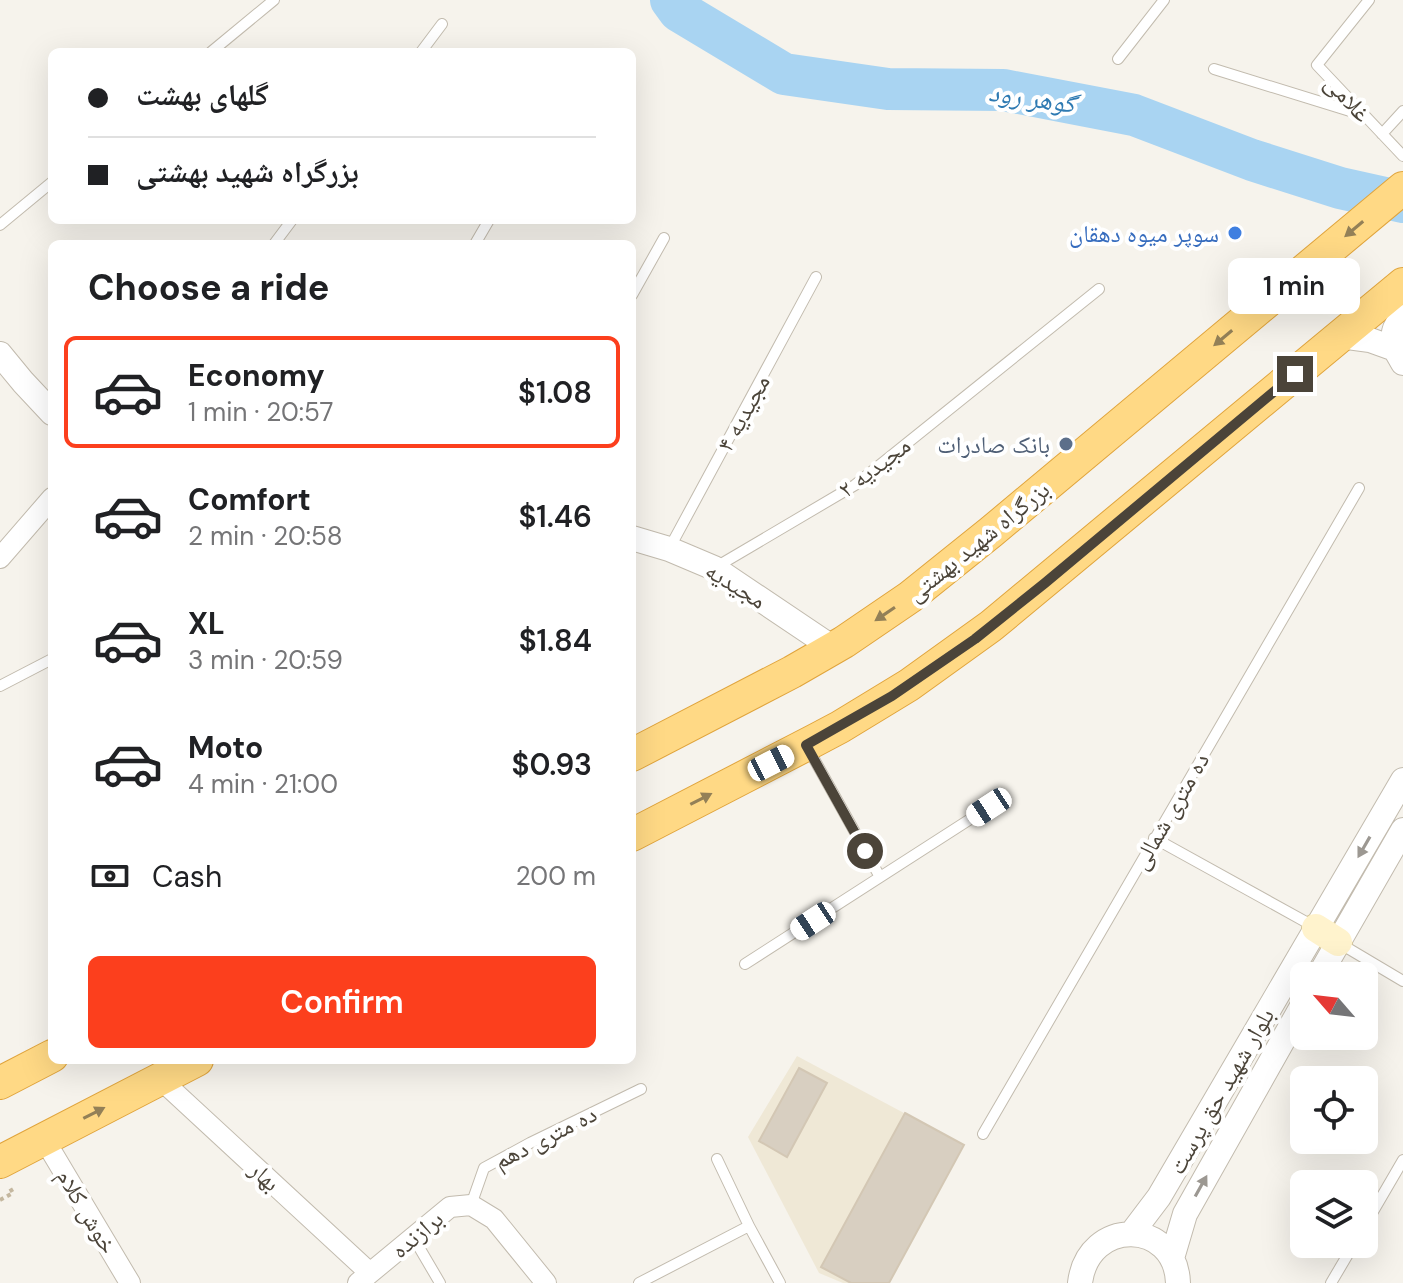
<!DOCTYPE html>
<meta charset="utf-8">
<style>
:root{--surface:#fff;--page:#f2f2f2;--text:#202124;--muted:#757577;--line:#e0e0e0;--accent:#fc3f1d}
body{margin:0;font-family:"DM Sans","Noto Naskh Arabic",sans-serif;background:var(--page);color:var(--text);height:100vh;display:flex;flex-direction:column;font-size:30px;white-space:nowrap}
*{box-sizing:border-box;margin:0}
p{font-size:26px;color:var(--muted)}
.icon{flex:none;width:44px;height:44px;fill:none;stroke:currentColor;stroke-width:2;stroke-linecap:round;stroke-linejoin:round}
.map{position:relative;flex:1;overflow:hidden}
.sheet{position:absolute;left:48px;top:240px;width:588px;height:824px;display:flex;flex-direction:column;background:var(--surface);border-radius:12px;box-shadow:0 8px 32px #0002}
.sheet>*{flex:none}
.hud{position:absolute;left:48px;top:48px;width:588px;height:176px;border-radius:12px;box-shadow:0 8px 32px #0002;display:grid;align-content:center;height:176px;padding:0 40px;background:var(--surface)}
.needle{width:52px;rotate:298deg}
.tools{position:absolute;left:1290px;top:962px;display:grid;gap:16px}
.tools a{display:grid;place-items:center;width:88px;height:88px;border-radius:12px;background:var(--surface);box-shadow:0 8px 32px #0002;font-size:40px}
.end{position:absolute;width:36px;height:36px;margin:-18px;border:10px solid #4b4439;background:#fff;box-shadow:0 0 0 4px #fff}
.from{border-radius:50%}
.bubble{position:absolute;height:56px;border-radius:12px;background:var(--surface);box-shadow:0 8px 32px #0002;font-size:26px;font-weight:600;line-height:56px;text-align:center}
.car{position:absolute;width:24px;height:48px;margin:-24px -12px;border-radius:10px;box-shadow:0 0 6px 2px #0007;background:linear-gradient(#fff 24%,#345 0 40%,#fff 0 76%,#345 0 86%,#fff 0)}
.hud b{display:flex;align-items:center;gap:28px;height:76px;font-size:30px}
.hud b+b{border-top:2px solid var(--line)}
.hud i{width:20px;height:20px;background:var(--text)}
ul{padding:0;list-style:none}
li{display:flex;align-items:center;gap:24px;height:112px;margin:0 16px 12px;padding:0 24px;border:4px solid transparent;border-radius:12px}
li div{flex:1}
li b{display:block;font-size:30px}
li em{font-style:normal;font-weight:600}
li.active{border-color:var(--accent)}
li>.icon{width:72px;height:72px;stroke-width:1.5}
h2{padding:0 40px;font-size:36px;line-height:96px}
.pay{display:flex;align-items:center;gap:20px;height:88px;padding:0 40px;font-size:30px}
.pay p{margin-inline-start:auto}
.primary-button{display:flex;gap:16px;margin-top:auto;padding:16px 40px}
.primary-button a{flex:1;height:92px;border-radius:12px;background:var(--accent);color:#fff;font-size:32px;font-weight:600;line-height:92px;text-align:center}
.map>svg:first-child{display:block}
</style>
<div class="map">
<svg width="1403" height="1283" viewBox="0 0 1403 1283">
<rect width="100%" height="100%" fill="#f6f3ec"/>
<path fill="#efe8d6" d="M797 1056 964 1145 889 1283H843L819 1273 748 1137Z"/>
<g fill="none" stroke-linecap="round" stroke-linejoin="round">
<path stroke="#a9d4f2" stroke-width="42" d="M671 0 679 11 784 74 888 89 1003 90 1134 115 1252 160 1340 188 1403 202"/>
</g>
<path fill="#d8cfc1" stroke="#d3c7b4" stroke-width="2" d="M799 1068 827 1083 787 1157 759 1141Z
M905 1113 964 1145 889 1283H851L821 1267Z"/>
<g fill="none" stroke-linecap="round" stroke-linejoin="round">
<g stroke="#c2bbae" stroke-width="12">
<path id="service" d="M1369 0 1317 65 1403 156
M211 52 274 0
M421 52 442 24
M1118 59 1164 0
M1214 69 1363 115
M1382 134 1403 111
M0 225 52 182
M274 244 292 220
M475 244 489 220
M632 295 664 238
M669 549 816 277
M716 567 855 485 1099 289
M0 686 52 659
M809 750 880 877
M1154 838 1315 927
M1339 943 1403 981
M745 964 989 807
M983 1134 1359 488
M717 1159 749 1226 780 1283
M471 1205 484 1168 530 1143 641 1089
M1364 1227 1403 1160
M413 1237 440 1283
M639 1283 749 1226
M1331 1283 1354 1244"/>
</g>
<g stroke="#c2bbae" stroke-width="22">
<path id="minor" d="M0 558 52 498
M160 1079 370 1273
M44 1139 130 1283
M358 1283 450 1207 471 1205 494 1219 546 1283"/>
</g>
<g stroke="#c2bbae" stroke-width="26">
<path id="tertiary" d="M1340 336 1370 340 1395 349 1403 363
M1395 349C1392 335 1393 327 1403 317
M0 354 23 382 52 413
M632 538 669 549 714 568 833 648
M1319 976 1403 830
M1131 1234 1159 1197 1403 780
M1172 1258 1185 1214 1304 1003
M1080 1283C1088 1217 1176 1219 1178 1283"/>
</g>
<g stroke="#d6c79b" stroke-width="30">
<path id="secondary" d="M1316 928 1338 942"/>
</g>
<g stroke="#e0a43c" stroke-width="34">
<path id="trunk" d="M806 745 840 727 909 685 991 626 1403 284
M632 755 792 672 844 642 910 597 991 532 1403 188
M632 835 825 735
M0 1083 52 1056
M0 1162 197 1060"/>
</g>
<path stroke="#c4b79f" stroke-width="4" stroke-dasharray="4 4" stroke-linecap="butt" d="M0 1200 13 1193 10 1188"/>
<use href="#service" stroke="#fff" stroke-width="10"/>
<use href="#minor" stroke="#fff" stroke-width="20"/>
<use href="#tertiary" stroke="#fff" stroke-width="24"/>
<use href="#secondary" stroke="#fff3cd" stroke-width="28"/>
<use href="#trunk" stroke="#ffd985" stroke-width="32"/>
</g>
<defs><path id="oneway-solid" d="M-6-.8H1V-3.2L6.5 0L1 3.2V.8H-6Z" transform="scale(2)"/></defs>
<g fill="#938057">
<use href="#oneway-solid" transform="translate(1354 229) rotate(140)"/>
<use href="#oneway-solid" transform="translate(1223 338) rotate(140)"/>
<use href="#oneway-solid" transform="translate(885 614) rotate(146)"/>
<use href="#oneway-solid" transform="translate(701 799) rotate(-27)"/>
<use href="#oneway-solid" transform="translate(94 1113) rotate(-27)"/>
</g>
<g fill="#9c9892">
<use href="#oneway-solid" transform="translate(1364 847) rotate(120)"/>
<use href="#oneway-solid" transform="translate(1201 1186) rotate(-61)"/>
</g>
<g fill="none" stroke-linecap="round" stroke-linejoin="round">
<path stroke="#4b4439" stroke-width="10" d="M865 851 806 745 892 696 975 639 1045 583 1295 374"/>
</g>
<circle fill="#3f7fe0" stroke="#fff" stroke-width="3" cx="1235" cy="233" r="8"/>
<circle fill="#5c6f8a" stroke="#fff" stroke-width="3" cx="1066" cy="444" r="8"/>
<g text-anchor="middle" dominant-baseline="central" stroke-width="8" stroke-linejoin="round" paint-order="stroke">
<g font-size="24" fill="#4b4439" stroke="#fff">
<text transform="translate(1348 98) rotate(47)">غلامی</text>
<text transform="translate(743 413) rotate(-61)">مجیدیه ۴</text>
<text transform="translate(874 467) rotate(-37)">مجیدیه ۲</text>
<text transform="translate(978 541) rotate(-39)">بزرگراه شهید بهشتی</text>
<text transform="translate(736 585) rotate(32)">مجیدیه</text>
<text transform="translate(1170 811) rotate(-60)">ده متری شمالی</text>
<text transform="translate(1221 1091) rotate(-60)">بلوار شهید حق پرست</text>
<text transform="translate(545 1137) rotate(-27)">ده متری دهم</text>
<text transform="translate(265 1176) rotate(43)">بهار</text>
<text transform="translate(87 1211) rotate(59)">خوش کلام</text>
<text transform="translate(417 1234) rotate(-40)">برازنده</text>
</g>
<g font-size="24" fill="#366cbe" stroke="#fff" text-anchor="end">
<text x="1219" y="233">سوپر میوه دهقان</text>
</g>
<g font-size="24" fill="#4e5e75" stroke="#fff" text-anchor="end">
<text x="1050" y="444">بانک صادرات</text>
</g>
<g font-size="26" font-style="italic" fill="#2e7ab2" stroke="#fff">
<text transform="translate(1032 98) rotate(8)">گوهر رود</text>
</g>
</g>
</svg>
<div class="tools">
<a><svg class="needle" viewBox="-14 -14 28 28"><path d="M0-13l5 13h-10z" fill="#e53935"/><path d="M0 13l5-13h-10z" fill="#757577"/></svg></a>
<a><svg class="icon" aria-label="locate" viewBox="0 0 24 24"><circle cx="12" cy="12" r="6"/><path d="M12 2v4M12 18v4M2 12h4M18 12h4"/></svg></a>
<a><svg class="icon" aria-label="layers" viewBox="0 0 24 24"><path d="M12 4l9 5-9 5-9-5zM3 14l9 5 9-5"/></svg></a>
</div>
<i class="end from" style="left:865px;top:851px"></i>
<i class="end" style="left:1295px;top:374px"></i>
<div class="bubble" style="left:1228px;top:258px;width:132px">1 min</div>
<i class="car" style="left:771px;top:763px;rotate:63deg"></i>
<i class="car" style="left:989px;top:807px;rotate:237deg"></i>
<i class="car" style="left:813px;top:921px;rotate:237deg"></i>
<div class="hud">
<b><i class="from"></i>گلهای بهشت</b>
<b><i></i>بزرگراه شهید بهشتی</b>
</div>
<section class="sheet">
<h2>Choose a ride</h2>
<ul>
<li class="active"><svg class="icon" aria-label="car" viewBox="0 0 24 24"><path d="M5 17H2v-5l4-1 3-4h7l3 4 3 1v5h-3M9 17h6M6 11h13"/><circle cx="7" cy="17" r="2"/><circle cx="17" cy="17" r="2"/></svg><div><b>Economy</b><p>1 min · 20:57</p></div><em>$1.08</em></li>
<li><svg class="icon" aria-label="car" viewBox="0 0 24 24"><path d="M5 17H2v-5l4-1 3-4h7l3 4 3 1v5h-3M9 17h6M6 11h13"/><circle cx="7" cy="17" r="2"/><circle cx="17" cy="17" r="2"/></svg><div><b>Comfort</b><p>2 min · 20:58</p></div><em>$1.46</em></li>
<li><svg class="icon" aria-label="car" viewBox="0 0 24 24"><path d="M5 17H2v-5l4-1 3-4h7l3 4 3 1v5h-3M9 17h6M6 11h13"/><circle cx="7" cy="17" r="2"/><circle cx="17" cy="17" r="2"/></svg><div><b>XL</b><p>3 min · 20:59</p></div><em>$1.84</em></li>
<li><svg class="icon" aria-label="car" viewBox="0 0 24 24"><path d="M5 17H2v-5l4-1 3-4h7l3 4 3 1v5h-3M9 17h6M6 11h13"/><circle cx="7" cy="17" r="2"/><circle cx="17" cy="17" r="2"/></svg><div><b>Moto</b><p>4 min · 21:00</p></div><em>$0.93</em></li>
</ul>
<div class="pay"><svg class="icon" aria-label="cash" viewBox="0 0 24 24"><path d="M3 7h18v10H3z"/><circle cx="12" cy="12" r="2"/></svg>Cash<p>200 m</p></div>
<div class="primary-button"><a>Confirm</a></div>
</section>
</div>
